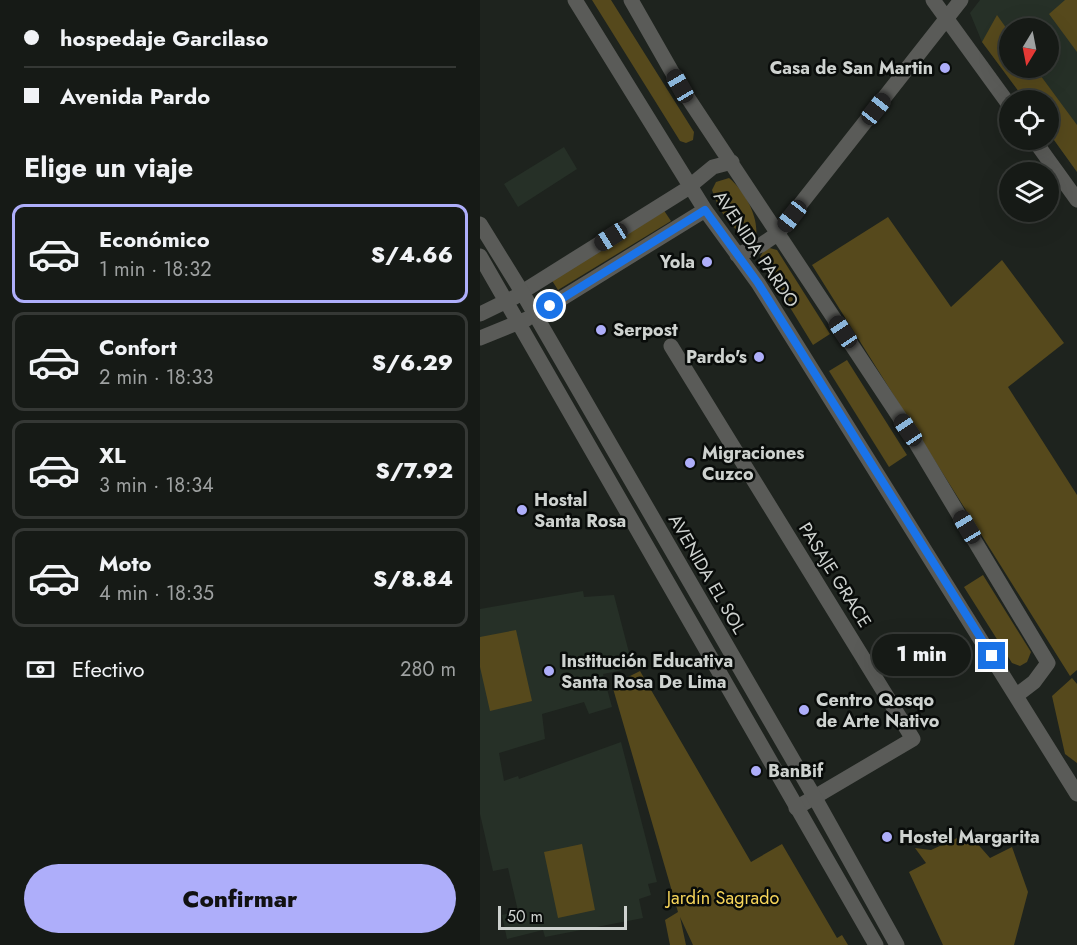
<!DOCTYPE html>
<html lang="es">
<meta charset="utf-8">
<style>
:root{--surface:#161a16;--page:#1f231f;--text:#f1f3f6;--muted:#9ea1a1;--line:#353835;--accent:#aeaefa}
body{margin:0;font-family:Jost,sans-serif;background:var(--page);color:var(--text);height:100vh;display:flex;flex-direction:column;font-size:22px;white-space:nowrap}
*{box-sizing:border-box;margin:0}
p{font-size:20px;color:var(--muted)}
.icon{flex:none;width:33px;height:33px;fill:none;stroke:currentColor;stroke-width:2;stroke-linecap:round;stroke-linejoin:round}
.map{position:relative;flex:1;overflow:hidden}
.panel{display:flex;flex-direction:column;background:var(--surface);width:480px}
.panel>*{flex:none}
.banner{display:grid;align-content:center;height:132px;padding:0 24px;background:var(--surface)}
.needle{width:39px;rotate:190deg}
.buttons{position:absolute;left:519px;top:18px;display:grid;gap:12px}
.buttons a{display:grid;place-items:center;width:60px;height:60px;border-radius:50%;background:var(--surface);box-shadow:0 6px 24px #0002,0 0 0 2px var(--line);font-size:30px}
.scale{position:absolute;left:18px;bottom:15px;width:129px;box-sizing:border-box;padding-left:6px;border:3px solid #ced2cf;border-top:0;font-size:16px;line-height:21px;white-space:nowrap;color:#ced2cf;-webkit-text-stroke:4px #090c0a;paint-order:stroke}
.end{position:absolute;width:27px;height:27px;margin:-14px;border:8px solid #1a73e8;background:#fff;box-shadow:0 0 0 3px #fff}
.from{border-radius:50%}
.bubble{position:absolute;height:42px;border-radius:21px;background:var(--surface);box-shadow:0 6px 24px #0002,0 0 0 2px var(--line);font-size:20px;font-weight:800;line-height:42px;text-align:center}
.car{position:absolute;width:18px;height:36px;margin:-18px -9px;border-radius:8px;box-shadow:0 0 4px 2px #0007;background:linear-gradient(#222 24%,#8ab4d8 0 40%,#222 0 76%,#8ab4d8 0 86%,#222 0)}
.banner b{display:flex;align-items:center;gap:21px;height:57px;font-size:22px}
.banner b+b{border-top:2px solid var(--line)}
.banner i{width:15px;height:15px;background:var(--text)}
ul{padding:0;list-style:none}
li{display:flex;align-items:center;gap:18px;height:99px;margin:0 12px 9px;padding:0 12px;border:3px solid var(--line);border-radius:12px}
li div{flex:1}
li b{display:block;font-size:22px}
li em{font-style:normal;font-weight:800}
li.on{border-color:var(--accent)}
li>.icon{width:54px;height:54px;stroke-width:1.5}
h2{padding:0 24px;font-size:27px;line-height:72px}
.pay{display:flex;align-items:center;gap:15px;height:66px;padding:0 24px;font-size:22px}
.pay p{margin-inline-start:auto}
.button{display:flex;gap:12px;margin-top:auto;padding:12px 24px}
.button a{flex:1;height:69px;border-radius:36px;background:var(--accent);color:#111;font-size:24px;font-weight:800;line-height:69px;text-align:center}
main{display:flex;flex:1;min-height:0}
.map>svg:first-child{display:block}
</style>
<main>
<section class="panel">
<div class="banner">
<b><i class="from"></i>hospedaje Garcilaso</b>
<b><i></i>Avenida Pardo</b>
</div>
<h2>Elige un viaje</h2>
<ul>
<li class="on"><svg class="icon" aria-label="car" viewBox="0 0 24 24"><path d="M5 17H2v-5l4-1 3-4h7l3 4 3 1v5h-3M9 17h6M6 11h13"/><circle cx="7" cy="17" r="2"/><circle cx="17" cy="17" r="2"/></svg><div><b>Económico</b><p>1 min · 18:32</p></div><em>S/4.66</em></li>
<li><svg class="icon" aria-label="car" viewBox="0 0 24 24"><path d="M5 17H2v-5l4-1 3-4h7l3 4 3 1v5h-3M9 17h6M6 11h13"/><circle cx="7" cy="17" r="2"/><circle cx="17" cy="17" r="2"/></svg><div><b>Confort</b><p>2 min · 18:33</p></div><em>S/6.29</em></li>
<li><svg class="icon" aria-label="car" viewBox="0 0 24 24"><path d="M5 17H2v-5l4-1 3-4h7l3 4 3 1v5h-3M9 17h6M6 11h13"/><circle cx="7" cy="17" r="2"/><circle cx="17" cy="17" r="2"/></svg><div><b>XL</b><p>3 min · 18:34</p></div><em>S/7.92</em></li>
<li><svg class="icon" aria-label="car" viewBox="0 0 24 24"><path d="M5 17H2v-5l4-1 3-4h7l3 4 3 1v5h-3M9 17h6M6 11h13"/><circle cx="7" cy="17" r="2"/><circle cx="17" cy="17" r="2"/></svg><div><b>Moto</b><p>4 min · 18:35</p></div><em>S/8.84</em></li>
</ul>
<div class="pay"><svg class="icon" aria-label="cash" viewBox="0 0 24 24"><path d="M3 7h18v10H3z"/><circle cx="12" cy="12" r="2"/></svg>Efectivo<p>280 m</p></div>
<div class="button"><a>Confirmar</a></div>
</section>
<div class="map">
<svg width="597" height="945" viewBox="0 0 597 945">
<rect width="100%" height="100%" fill="#1e231e"/>
<path fill="#263027" fill-rule="evenodd" d="M500 0H597V172L569 133 568 100H545L502 42 490 13ZM530 28H568V68H530Z
M84 147 97 169 38 207 24 184Z
M103 591 104 597 134 595 153 668 123 674 132 707 109 714 104 702 62 714 65 739 19 753 24 781 38 776 39 779 141 742 177 882 168 884 171 895 159 899 163 918 65 937 63 930 27 939 22 915 38 911 28 868 13 871 0 814V609Z"/>
<path fill="#56491c" d="M112 0H131L214 132 213 140 206 143 200 141Z
M585 0H597V52L569 14Z
M517 15 529 32 530 68H555L597 125V172L569 133 568 100H545L502 42Z
M249 178C265 191 279 217 276 237 254 238 238 209 232 190L236 182Z
M183 209 191 221 78 290 71 279Z
M408 217 471 307 522 260 584 343 528 387 597 495V670L590 676 332 265Z
M286 247 297 250 350 334 333 345 284 265 280 257Z
M367 360 427 455 409 467 349 371Z
M503 575 551 652 547 662 540 666 532 663 484 587Z
M36 630 52 701 10 711 0 667V637Z
M160 671 271 862 302 844 357 938 362 935 368 945H213L200 917 206 945H190L185 920 198 912 132 685Z
M592 678 597 684V763L585 754 572 696Z
M488 833 510 858 532 847 548 892 534 945H463L429 872 446 863 435 848 451 850Z
M102 844 115 910 78 918 64 852Z"/>
<g fill="none" stroke-linecap="round" stroke-linejoin="round">
<path stroke="#5a5b58" stroke-width="15" d="M191 346 433 739 316 808"/>
<path stroke="#5a5b58" stroke-width="15" d="M95 0 225 210 278 283 597 794
M151 0 200 86 428 430 568 663 554 682 537 695
M453 0 530 106
M554 140 597 200
M257 255 281 245 297 234 481 0
M42 292 205 190 233 167 252 162
M55 315 225 210"/>
<path stroke="#5a5b58" stroke-width="15" d="M0 224 42 292 335 798 417 945
M0 256 396 945
M0 314 35 297
M0 338 47 319"/>
</g>
<g fill="none" stroke-linecap="round" stroke-linejoin="round">
<path stroke="#1a73e8" stroke-width="8" d="M70 306 225 210 278 283 512 656"/>
</g>
<g fill="#aeaefa" stroke="#090c0a" stroke-width="2">
<circle cx="465" cy="68" r="6"/>
<circle cx="227" cy="262" r="6"/>
<circle cx="121" cy="330" r="6"/>
<circle cx="279" cy="357" r="6"/>
<circle cx="210" cy="463" r="6"/>
<circle cx="42" cy="510" r="6"/>
<circle cx="69" cy="671" r="6"/>
<circle cx="324" cy="710" r="6"/>
<circle cx="276" cy="771" r="6"/>
<circle cx="407" cy="837" r="6"/>
</g>
<g text-anchor="middle" dominant-baseline="central" stroke-width="5" stroke-linejoin="round" paint-order="stroke">
<g font-size="18" font-weight="bold" fill="#ced2cf" stroke="#090c0a" text-anchor="start">
<text x="453" y="68" text-anchor="end">Casa de San Martin</text>
<text x="215" y="262" text-anchor="end">Yola</text>
<text x="133" y="330">Serpost</text>
<text x="267" y="357" text-anchor="end">Pardo's</text>
<text x="222" y="453">Migraciones<tspan x="222" dy="21">Cuzco</tspan></text>
<text x="54" y="500">Hostal<tspan x="54" dy="21">Santa Rosa</tspan></text>
<text x="81" y="661">Institución Educativa<tspan x="81" dy="21">Santa Rosa De Lima</tspan></text>
<text x="336" y="700">Centro Qosqo<tspan x="336" dy="21">de Arte Nativo</tspan></text>
<text x="288" y="771">BanBif</text>
<text x="419" y="837">Hostel Margarita</text>
</g>
<g font-size="18" fill="#ced2cf" stroke="#090c0a">
<text transform="translate(276 249) rotate(56)">AVENIDA PARDO</text>
<text transform="translate(227 574) rotate(60)">AVENIDA EL SOL</text>
<text transform="translate(355 575) rotate(58)">PASAJE GRACE</text>
</g>
<g font-size="18" fill="#f8d65a" stroke="#090c0a">
<text x="243" y="898">Jardín Sagrado</text>
</g>
</g>
</svg>
<div class="buttons">
<a><svg class="needle" viewBox="-14 -14 28 28"><path d="M0-13l5 13h-10z" fill="#e53935"/><path d="M0 13l5-13h-10z" fill="#9ea1a1"/></svg></a>
<a><svg class="icon" aria-label="locate" viewBox="0 0 24 24"><circle cx="12" cy="12" r="6"/><path d="M12 2v4M12 18v4M2 12h4M18 12h4"/></svg></a>
<a><svg class="icon" aria-label="layers" viewBox="0 0 24 24"><path d="M12 4l9 5-9 5-9-5zM3 14l9 5 9-5"/></svg></a>
</div>
<div class="scale">50 m</div>
<i class="end from" style="left:70px;top:306px"></i>
<i class="end" style="left:512px;top:656px"></i>
<div class="bubble" style="left:392px;top:634px;width:99px">1 min</div>
<i class="car" style="left:200px;top:86px;rotate:330deg"></i>
<i class="car" style="left:396px;top:109px;rotate:38deg"></i>
<i class="car" style="left:312px;top:216px;rotate:218deg"></i>
<i class="car" style="left:131px;top:237px;rotate:238deg"></i>
<i class="car" style="left:363px;top:332px;rotate:326deg"></i>
<i class="car" style="left:428px;top:430px;rotate:326deg"></i>
<i class="car" style="left:487px;top:527px;rotate:329deg"></i>
</div>
</main>
